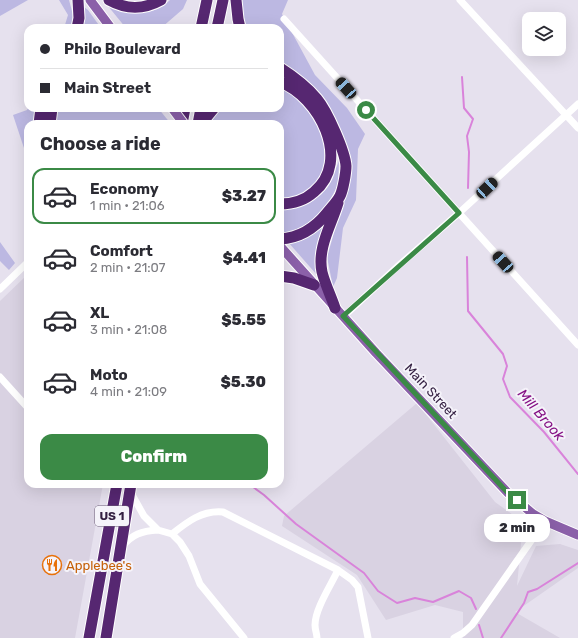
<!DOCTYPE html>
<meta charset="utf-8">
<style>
:root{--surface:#fff;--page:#f7f7f7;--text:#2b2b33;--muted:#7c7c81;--line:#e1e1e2;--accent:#3b8a46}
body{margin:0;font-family:Rubik,sans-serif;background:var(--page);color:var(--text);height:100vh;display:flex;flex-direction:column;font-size:15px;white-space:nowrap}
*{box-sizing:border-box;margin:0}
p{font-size:13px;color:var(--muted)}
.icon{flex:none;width:22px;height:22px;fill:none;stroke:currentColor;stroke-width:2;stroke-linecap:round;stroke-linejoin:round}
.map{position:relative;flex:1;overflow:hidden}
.details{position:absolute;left:24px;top:120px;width:260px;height:368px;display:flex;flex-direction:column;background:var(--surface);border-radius:12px;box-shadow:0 4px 16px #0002}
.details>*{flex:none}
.guide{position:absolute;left:24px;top:24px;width:260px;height:88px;border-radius:12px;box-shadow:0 4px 16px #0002;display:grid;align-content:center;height:88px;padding:0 16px;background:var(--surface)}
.fabs{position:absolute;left:522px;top:12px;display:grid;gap:8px}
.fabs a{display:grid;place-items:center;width:44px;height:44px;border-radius:8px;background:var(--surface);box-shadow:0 4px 16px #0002;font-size:20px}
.end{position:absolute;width:18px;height:18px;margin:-9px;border:5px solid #3b8a46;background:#fff;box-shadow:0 0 0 2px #fff}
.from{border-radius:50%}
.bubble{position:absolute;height:28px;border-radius:12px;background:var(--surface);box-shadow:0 4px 16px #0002;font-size:13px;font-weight:800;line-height:28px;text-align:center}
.car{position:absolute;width:12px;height:24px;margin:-12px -6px;border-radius:5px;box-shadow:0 0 3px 1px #0007;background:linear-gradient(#222 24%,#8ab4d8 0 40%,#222 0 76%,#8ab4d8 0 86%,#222 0)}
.guide b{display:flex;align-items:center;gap:14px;height:38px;font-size:15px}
.guide b+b{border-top:1px solid var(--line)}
.guide i{width:10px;height:10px;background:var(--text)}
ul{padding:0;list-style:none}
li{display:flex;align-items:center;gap:12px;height:56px;margin:0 8px 6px;padding:0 8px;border:2px solid transparent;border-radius:12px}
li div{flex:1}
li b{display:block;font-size:15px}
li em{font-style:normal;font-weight:800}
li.on{border-color:var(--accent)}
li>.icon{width:36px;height:36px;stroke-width:1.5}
h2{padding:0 16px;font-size:18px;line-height:48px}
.primary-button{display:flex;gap:8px;margin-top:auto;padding:8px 16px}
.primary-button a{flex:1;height:46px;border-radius:12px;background:var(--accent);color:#fff;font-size:16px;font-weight:800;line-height:46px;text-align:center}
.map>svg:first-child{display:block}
</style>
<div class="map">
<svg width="578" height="638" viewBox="0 0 578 638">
<rect width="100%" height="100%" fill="#e6e1ee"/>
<path fill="#d9d2e2" d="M28 274V484H103L75 638H0V301Z
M417 403 495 502 523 522 517 586 536 546 560 544 578 550V568L515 612 560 638H463V612L435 605 386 620 357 575 282 526 284 516Z"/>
<path fill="#bcb8e2" d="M0 0H28L0 16Z
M59 0H69L73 15 71 28H64L68 15Z
M103 0C109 3 114 7 120 9 137 15 157 14 170 0H187L183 9 161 28H126Z
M241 0H288L282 14 315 75 347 108 365 134 358 149 356 200 343 228 337 278 333 287 327 257 343 202 351 167 339 126 321 95 280 62V28H247L243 14Z
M84 7 88 10 101 28H81Z
M280 87C291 91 299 99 307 108 326 130 336 163 313 186 309 190 304 195 298 197 293 199 286 199 280 200V124H210L219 108H280Z
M28 108H38L33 124H28V160L13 115 27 110Z
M57 108H158L171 124H55Z
M339 161 338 185 323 213 297 231 280 233V209L308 204 331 180Z
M331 214 319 246 317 275 288 242Z
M0 242 15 263 9 270 0 261Z"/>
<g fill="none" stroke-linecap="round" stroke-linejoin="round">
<path stroke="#d983da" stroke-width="2" d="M462 77 464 108 473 119 467 136 469 152 468 188
M467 257 468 311 503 354 507 366 503 379 510 397 544 432 578 474
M249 484 264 495 296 524 364 573 378 591 397 603 415 598 433 602 459 591 471 598 476 609
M479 625 483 638
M501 638 524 603 528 592 537 589 578 563"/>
<g stroke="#fff" stroke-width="11">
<path id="major" d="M90 0 111 28
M280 246 376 353 507 492 533 514 545 521 578 535"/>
</g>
<g stroke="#fff" stroke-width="13">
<path id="highway" d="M109 0C127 10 143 10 161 0
M236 0 238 19 240 28
M77 28 79 18 78 0
M201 28 207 0
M217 28 223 0
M280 68C294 77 307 87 317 99 327 111 345 151 346 166 346 173 343 190 340 196 337 202 331 208 327 213 315 228 299 238 280 239
M280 82C319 96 352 161 314 192 304 201 293 204 280 204
M39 124 41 108
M50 124 52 108
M182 124 185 108
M198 124 201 108
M201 124 214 108
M280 276 294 278 314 285
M335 308C331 296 325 284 322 272 317 248 331 226 338 203
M89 638 117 484
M106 638 131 484"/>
</g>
<path stroke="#fff" stroke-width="7" d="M460 0 578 128
M284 19 578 345
M0 289 28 262
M343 317 397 267 459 213 578 104
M0 377 28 408
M158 530 172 534 180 542 189 556 200 584 244 638
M172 534C187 522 202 510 223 512L338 570 352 580 358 587 368 638
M122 547C132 534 142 531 158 530L144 516 130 491
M317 638C317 634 315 630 315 625 315 609 331 585 338 570
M454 638 463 633 472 625 545 521"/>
<use href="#major" stroke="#8b60a9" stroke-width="9"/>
<use href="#highway" stroke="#562771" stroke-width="11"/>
<g stroke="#fff" stroke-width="11" stroke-linecap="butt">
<path id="major-bridge" d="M172 108 184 124"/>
</g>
<use href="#major-bridge" stroke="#8b60a9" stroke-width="9"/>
</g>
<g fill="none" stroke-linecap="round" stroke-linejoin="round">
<path stroke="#3b8a46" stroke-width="5" d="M366 110 459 213 343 316 507 492 517 500"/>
</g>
<defs>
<g id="restaurant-ring" transform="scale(1)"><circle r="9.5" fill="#f5f3fa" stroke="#e8710a" stroke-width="1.5"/><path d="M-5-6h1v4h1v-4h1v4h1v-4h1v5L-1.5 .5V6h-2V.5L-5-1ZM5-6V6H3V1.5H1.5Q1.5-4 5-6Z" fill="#e8710a"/></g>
</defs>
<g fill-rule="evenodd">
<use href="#restaurant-ring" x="52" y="565"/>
</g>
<g text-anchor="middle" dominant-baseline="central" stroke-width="4" stroke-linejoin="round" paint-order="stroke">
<rect fill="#f5f3fa" stroke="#6d5f78" stroke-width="1" x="95" y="506" width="34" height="20" rx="3"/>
<g font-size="12" font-weight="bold" fill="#331f41">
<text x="112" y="516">US 1</text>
</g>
<g font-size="13" fill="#331f41" stroke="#f5f3fa">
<text transform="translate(431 391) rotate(47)">Main Street</text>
</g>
<g font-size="13" fill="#c56008" stroke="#f5f3fa" text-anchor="start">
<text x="66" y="565">Applebee's</text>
</g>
<g font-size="14" font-style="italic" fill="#851184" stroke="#f5f3fa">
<text transform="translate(541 415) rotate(49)">Mill Brook</text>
</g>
</g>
</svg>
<div class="fabs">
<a><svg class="icon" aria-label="layers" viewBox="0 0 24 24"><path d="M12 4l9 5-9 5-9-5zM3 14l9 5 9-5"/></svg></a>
</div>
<i class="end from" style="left:366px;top:110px"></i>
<i class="end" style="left:517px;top:500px"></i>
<div class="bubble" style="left:484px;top:514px;width:66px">2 min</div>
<i class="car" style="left:346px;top:88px;rotate:318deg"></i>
<i class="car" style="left:487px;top:188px;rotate:47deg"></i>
<i class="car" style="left:503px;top:262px;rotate:318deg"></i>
<div class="guide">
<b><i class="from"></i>Philo Boulevard</b>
<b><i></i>Main Street</b>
</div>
<section class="details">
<h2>Choose a ride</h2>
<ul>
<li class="on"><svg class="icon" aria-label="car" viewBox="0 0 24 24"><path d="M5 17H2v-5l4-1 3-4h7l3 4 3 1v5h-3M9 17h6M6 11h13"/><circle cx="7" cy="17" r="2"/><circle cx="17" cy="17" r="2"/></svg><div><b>Economy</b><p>1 min · 21:06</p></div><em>$3.27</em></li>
<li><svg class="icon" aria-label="car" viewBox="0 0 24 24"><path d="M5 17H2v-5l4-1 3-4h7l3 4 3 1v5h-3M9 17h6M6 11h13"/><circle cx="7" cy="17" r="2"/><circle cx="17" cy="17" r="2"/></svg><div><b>Comfort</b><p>2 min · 21:07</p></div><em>$4.41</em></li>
<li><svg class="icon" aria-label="car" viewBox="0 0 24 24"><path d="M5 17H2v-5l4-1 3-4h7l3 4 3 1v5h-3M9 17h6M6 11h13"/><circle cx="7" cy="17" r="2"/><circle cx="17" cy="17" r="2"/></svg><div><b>XL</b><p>3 min · 21:08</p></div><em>$5.55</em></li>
<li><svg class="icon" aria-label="car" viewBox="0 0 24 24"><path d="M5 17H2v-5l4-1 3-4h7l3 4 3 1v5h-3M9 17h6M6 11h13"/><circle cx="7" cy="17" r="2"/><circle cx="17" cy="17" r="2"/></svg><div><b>Moto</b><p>4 min · 21:09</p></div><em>$5.30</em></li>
</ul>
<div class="primary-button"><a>Confirm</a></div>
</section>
</div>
